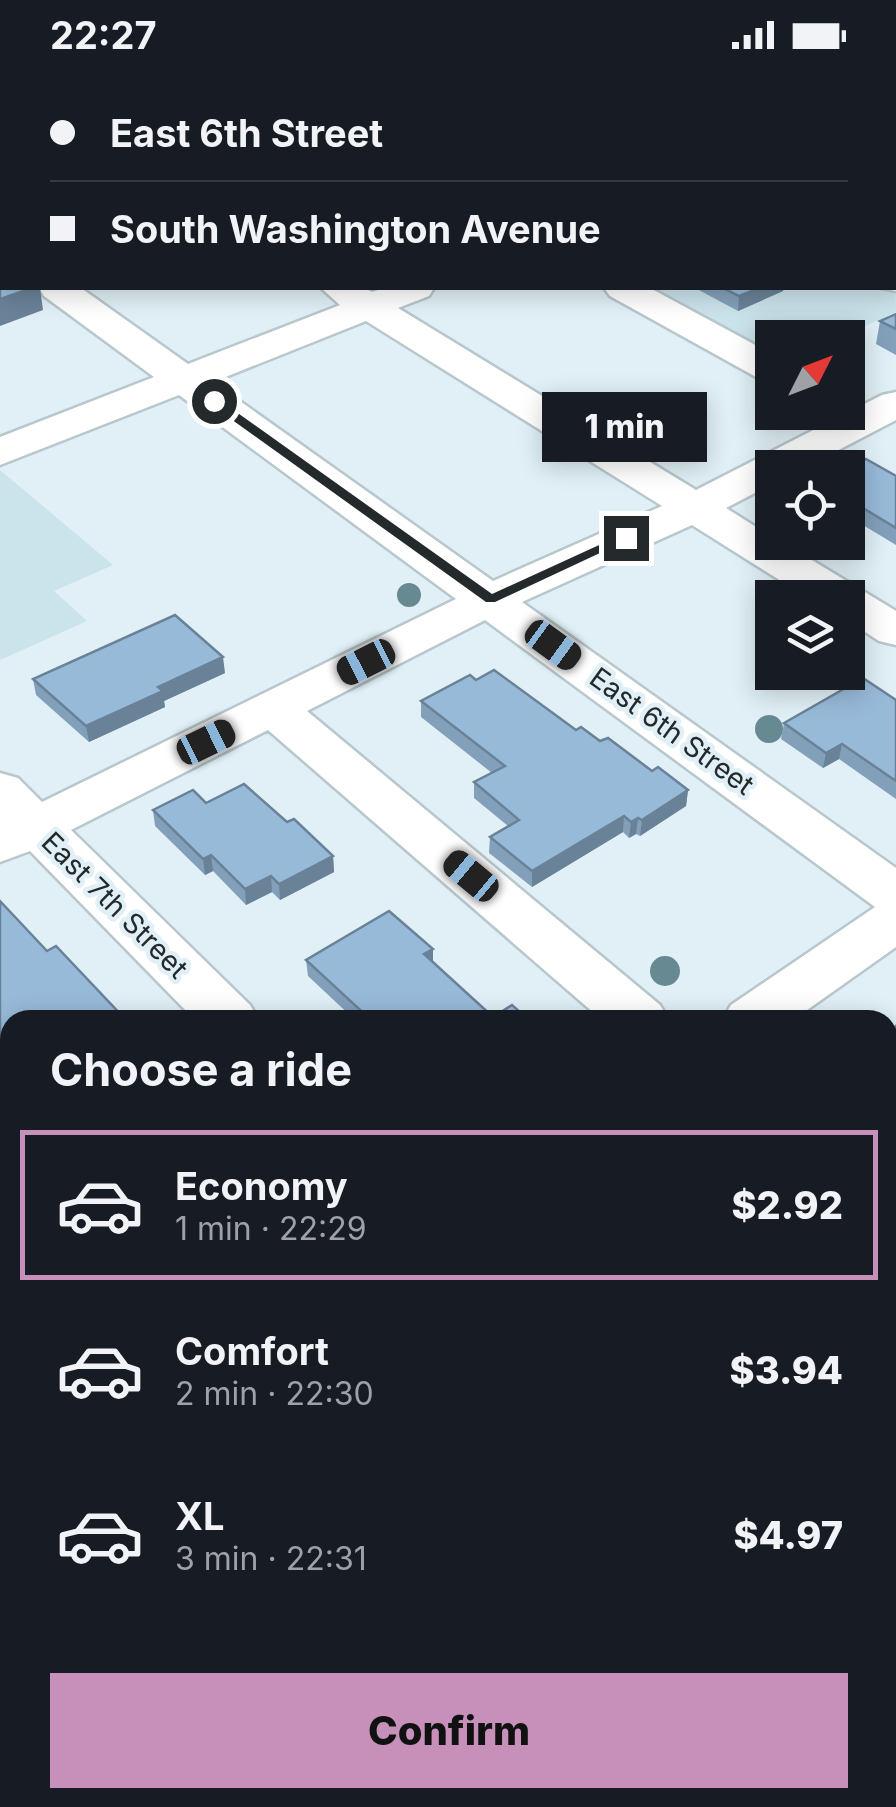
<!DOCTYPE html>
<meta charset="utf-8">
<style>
:root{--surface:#171b24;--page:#242831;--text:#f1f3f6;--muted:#9ea1a6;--line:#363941;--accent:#c790ba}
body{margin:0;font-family:Inter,sans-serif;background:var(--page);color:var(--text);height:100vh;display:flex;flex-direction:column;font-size:38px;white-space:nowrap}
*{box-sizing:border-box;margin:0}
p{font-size:32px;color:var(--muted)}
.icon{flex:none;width:55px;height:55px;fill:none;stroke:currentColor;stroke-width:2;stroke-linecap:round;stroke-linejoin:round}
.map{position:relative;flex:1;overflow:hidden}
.side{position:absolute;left:0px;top:940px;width:898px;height:798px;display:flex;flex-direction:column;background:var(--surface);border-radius:30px 30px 0 0;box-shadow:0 5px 25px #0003}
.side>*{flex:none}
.banner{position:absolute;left:0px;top:0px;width:898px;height:220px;box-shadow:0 5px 25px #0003;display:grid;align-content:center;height:220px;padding:0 50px;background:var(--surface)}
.needle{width:65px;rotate:48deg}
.buttons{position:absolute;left:755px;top:250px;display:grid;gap:20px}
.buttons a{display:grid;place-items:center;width:110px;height:110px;border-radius:0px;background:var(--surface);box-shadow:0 5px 25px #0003;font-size:50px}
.end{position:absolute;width:45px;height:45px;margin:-22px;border:12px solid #24292b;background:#fff;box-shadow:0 0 0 5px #fff}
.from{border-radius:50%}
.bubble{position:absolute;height:70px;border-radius:0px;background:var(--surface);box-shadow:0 5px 25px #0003;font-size:32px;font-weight:800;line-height:70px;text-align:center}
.car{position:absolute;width:30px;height:60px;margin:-30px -15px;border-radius:12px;box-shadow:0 0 8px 2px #0007;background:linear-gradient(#222 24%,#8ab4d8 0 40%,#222 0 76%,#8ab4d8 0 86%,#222 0)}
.banner b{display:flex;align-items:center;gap:35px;height:95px;font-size:38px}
.banner b+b{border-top:2px solid var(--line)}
.banner i{width:25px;height:25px;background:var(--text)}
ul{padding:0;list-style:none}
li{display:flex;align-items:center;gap:30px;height:150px;margin:0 20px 15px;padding:0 30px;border:5px solid transparent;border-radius:0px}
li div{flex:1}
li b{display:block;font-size:38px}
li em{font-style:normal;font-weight:800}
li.selected{border-color:var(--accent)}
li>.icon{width:90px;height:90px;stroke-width:1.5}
h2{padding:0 50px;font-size:45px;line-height:120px}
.cta{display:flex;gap:20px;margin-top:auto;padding:20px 50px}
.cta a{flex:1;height:115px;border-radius:0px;background:var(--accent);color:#111;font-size:40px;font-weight:800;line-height:115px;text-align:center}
.status{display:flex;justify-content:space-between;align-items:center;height:70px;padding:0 50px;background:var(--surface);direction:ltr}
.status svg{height:28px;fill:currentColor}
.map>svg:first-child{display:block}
</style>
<div class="status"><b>22:27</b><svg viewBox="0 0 49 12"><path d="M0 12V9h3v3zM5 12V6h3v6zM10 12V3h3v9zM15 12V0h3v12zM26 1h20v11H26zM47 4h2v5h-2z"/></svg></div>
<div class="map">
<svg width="896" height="1737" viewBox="0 0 896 1737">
<rect width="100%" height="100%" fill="#e0f0f6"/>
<path fill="#cbe3eb" d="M895 204 896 242 841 267 772 268V282L652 218H895Z
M0 400 113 495 54 521 87 551 0 590Z"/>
<path fill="#aed4e2" d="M896 1228V1737H0V1457L10 1450V1728H888V1235Z"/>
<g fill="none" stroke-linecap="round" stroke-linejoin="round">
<g stroke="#b8c7cc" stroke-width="5">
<path id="minor" d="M212 0H246L248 2H214Z
M453 0H488L490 2H455Z
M895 74H896V94H895Z
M0 165 2 166V188L0 187Z
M895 199 896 221 882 218H895Z
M39 218H81L188 294 340 235 321 218H364L372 222 384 218H434L429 226 398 238 696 420 882 325 896 322V350L804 398H772V414L726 438 772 467V472H782L896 541V575L879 571 848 551V528H808L692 455 522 532 896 798V877L793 950H722L731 935 875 837 485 550 307 641 660 935 669 950H602L268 660 71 760 250 935 259 950H195L30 781 0 792V703L18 708 42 732 456 529 179 325 0 395V367L154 307 44 226ZM366 251 662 436 493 511 213 312Z
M604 218H650L772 284V312L758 308 610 226Z
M0 1175 10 1179V1242L0 1239Z
M10 1415V1484L0 1488V1419Z"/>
</g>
<path stroke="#98a4a8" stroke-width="8" stroke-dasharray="6 10" stroke-linecap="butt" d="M888 1687 896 1685
M672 1737 713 1728"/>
<use href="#minor" fill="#fff" fill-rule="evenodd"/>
</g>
<g fill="#678992">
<circle cx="409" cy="525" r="12"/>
<circle cx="769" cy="659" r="14"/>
<circle cx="665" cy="901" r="15"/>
</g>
<path fill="#83a0bb" d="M547 0H896V16L895 2H552Z
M695 218H784L783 221 738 241Z
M896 244V285L876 274 880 251Z
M848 398 896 406V475L848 446Z
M225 603 164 631 165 637 89 672 36 625 33 609Z
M476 610 600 671 688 720 686 736 640 766 636 764 629 768 623 762 532 817 489 783 490 767 508 756 474 728V712L492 703 421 647V631Z
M896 630V729L839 689 823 698 781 669 784 653Z
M206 733 287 752 333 786 334 802 280 830 272 822 246 835 213 801 205 805 155 756 153 740Z
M0 831 10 950V990L0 978Z
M306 890 433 892 493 947 529 950H355L308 906Z"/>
<path fill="#6a8298" d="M32 218H40L43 240 0 256V229Z
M760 218H784L783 221 738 241 739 226Z
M223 587 225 603 164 631 165 637 89 672 86 656 158 617Z
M842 674 839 689 823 698 826 683Z
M688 720 686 736 640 766 642 750Z
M624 746 623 762 532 817V801Z
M638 748 636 764 629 768 631 752Z
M211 785 213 801 205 805 203 789Z
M333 786 334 802 280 830 279 814Z
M271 806 272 822 246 835 245 819Z
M433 879V895L424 884Z
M896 1066V1079L888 1085V1073Z"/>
<path fill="#98bad9" stroke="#6a8298" stroke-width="2.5" d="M0 0H216L220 2H2V119L0 117Z
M590 0H894L895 2H596Z
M0 186 2 187V218H32L0 229Z
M723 218H760L739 226Z
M896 244V259L880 251Z
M866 389 896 406V458L848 429V398Z
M175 545 223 587 158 617 163 621 86 656 33 609Z
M494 600 576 660 581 657 600 671 608 668 652 701 658 697 688 720 642 750 638 748 631 752 624 746 532 801 490 767 519 750 474 712 505 696 421 631 470 605 476 610Z
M863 608 896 630V711L842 674 826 683 784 653Z
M244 714 287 752 294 749 333 786 279 814 271 806 245 819 211 785 203 789 153 740 193 720 206 733Z
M0 831 47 881 56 876 126 950H10V978L0 967Z
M389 841 433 879 424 884 493 947 512 935 529 950H371L306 890Z
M896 956V1066L888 1073V963Z"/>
<path fill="#24292b" d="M210 329H218L492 524 621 465 632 468 495 532H486L210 334Z"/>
<g text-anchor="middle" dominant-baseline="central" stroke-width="9" stroke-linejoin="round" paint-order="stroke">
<g font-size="28" fill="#24292b" stroke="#e0f0f6">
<text transform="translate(672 661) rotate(36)">East 6th Street</text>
<text transform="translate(115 835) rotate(45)">East 7th Street</text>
</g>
</g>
</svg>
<div class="buttons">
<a><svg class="needle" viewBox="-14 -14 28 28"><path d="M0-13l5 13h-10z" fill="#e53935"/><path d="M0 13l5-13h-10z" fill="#9ea1a6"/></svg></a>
<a><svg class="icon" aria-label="locate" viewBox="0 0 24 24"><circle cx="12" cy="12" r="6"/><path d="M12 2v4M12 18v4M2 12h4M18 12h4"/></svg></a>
<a><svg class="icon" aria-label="layers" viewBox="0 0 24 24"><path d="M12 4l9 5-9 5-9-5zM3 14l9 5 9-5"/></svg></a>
</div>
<i class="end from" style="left:214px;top:331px"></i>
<i class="end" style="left:626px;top:468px"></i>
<div class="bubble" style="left:542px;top:322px;width:165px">1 min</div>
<i class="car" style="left:553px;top:575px;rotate:126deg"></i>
<i class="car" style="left:366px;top:592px;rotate:243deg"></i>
<i class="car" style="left:206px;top:672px;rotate:64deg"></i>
<i class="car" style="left:471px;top:806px;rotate:310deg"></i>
<div class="banner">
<b><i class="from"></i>East 6th Street</b>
<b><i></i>South Washington Avenue</b>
</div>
<section class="side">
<h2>Choose a ride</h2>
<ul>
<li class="selected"><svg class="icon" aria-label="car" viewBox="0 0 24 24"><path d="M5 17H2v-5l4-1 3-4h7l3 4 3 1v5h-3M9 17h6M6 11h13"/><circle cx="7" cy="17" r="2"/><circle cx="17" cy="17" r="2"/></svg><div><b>Economy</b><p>1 min · 22:29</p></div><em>$2.92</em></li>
<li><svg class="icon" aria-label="car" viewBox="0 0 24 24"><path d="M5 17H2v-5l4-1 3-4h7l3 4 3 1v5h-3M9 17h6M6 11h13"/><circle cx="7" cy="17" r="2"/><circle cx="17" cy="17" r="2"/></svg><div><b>Comfort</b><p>2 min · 22:30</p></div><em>$3.94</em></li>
<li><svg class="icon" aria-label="car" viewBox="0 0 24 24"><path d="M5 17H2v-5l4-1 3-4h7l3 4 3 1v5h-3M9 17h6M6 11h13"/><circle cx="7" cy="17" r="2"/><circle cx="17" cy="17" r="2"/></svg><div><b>XL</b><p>3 min · 22:31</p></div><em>$4.97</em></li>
</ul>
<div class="cta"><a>Confirm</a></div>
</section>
</div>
